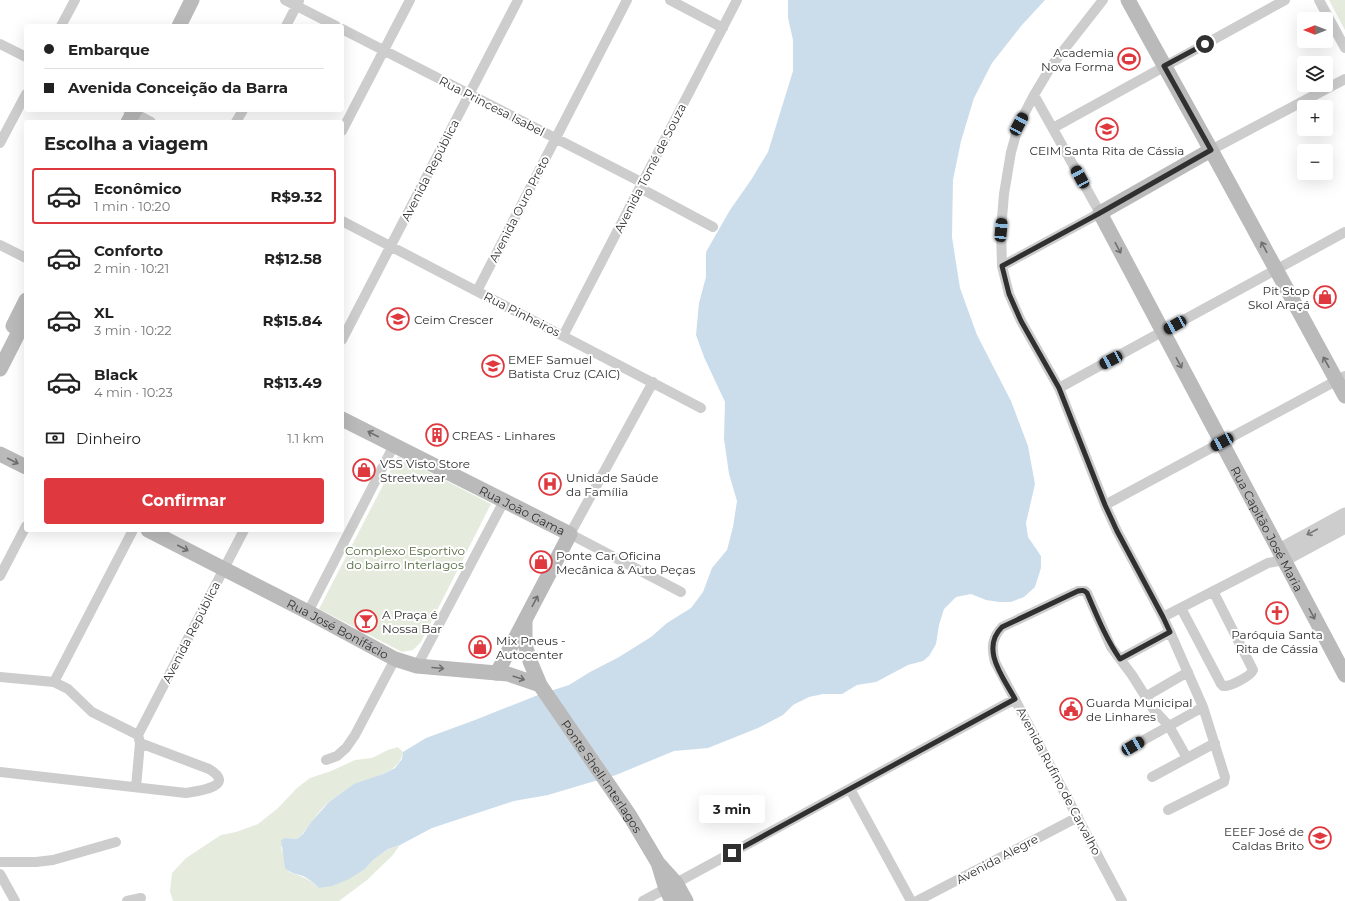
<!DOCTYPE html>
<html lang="pt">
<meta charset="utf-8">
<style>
:root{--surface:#fff;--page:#f2f2f2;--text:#222;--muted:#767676;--line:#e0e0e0;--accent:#df393f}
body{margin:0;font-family:Montserrat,sans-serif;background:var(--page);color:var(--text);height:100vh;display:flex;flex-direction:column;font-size:15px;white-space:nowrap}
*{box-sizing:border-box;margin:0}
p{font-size:13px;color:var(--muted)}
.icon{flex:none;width:22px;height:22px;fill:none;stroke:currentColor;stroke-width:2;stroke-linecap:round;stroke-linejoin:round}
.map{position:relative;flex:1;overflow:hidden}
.drawer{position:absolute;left:24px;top:120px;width:320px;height:412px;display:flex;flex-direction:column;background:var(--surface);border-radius:4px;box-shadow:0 4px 16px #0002}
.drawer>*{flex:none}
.top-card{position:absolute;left:24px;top:24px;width:320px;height:88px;border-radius:4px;box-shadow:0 4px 16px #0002;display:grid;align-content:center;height:88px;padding:0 20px;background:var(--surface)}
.needle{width:26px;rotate:270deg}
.tools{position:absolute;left:1297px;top:12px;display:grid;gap:8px}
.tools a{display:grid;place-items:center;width:36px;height:36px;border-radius:4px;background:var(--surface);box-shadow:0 4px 16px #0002;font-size:20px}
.end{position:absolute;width:18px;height:18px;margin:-9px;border:5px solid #303030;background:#fff;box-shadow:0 0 0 2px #fff}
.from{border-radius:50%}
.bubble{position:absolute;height:28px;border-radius:4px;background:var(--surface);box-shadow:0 4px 16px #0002;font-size:13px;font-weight:700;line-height:28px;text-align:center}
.car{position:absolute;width:12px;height:24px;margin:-12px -6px;border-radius:5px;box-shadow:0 0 3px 1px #0007;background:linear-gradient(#222 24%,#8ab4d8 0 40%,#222 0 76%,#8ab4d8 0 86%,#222 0)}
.top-card b{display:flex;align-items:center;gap:14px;height:38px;font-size:15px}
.top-card b+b{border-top:1px solid var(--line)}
.top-card i{width:10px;height:10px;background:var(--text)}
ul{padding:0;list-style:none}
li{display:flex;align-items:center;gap:12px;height:56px;margin:0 8px 6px;padding:0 12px;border:2px solid transparent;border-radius:4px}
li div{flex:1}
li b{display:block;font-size:15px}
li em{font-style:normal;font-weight:700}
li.selected{border-color:var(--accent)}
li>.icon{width:36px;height:36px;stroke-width:1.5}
h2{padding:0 20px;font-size:18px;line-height:48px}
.pay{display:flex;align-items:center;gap:10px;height:44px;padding:0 20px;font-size:15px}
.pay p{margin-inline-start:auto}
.action{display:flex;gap:8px;margin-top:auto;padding:8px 20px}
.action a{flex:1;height:46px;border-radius:4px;background:var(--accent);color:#fff;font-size:16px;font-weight:700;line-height:46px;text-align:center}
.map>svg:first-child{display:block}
</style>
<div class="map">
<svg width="1345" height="901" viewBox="0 0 1345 901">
<rect width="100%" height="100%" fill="#fff"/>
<path fill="#e5ecde" d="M1329 0H1345V30Z
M398 456 491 504 421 642 413 650 402 652 319 609Z
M398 747 403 752C400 772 377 775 361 783 351 789 338 794 329 802 316 812 310 828 297 839L286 838 281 848 289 872C301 876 310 879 319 888L365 869 373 860 388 849 400 845 392 856 367 880 339 901H173L170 891 172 873 186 858 221 835 236 832 258 824 278 808 297 788 310 778 331 771 355 760 372 758 388 750Z"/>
<path fill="#cbddeb" d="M788 0H1045L1022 25 992 63 974 98 961 141 953 180 952 237 960 288 977 335 1011 401 1028 446 1035 484 1026 523 1028 537 1041 556V568L1035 587 1024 597 1011 602H999L986 600 971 594 956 597 944 609 939 625 936 644 929 656 923 661 908 665 876 682 857 685 842 694H823L809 697 793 705 783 715 758 728 708 748 674 751 616 775 595 781 548 795 514 801 432 828 400 845 388 849 373 860 365 869 349 879 332 886 319 888C314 883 309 879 303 876 296 874 290 873 285 868L281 840 286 838 297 839 303 834 312 821 329 802 354 784 383 774 395 768 402 759 403 752 426 738 475 720 538 695 569 685 590 672 619 657 651 637 667 623 691 608 703 592 712 568 727 550 733 527 737 501 729 474 724 439 725 402 704 357 696 335 699 303 706 277V252L730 210 751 180 768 152 793 71V40L788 18Z"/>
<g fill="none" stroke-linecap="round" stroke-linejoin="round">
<path stroke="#cdcdcd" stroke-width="10" d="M285 0 336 26
M670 0 723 28
M1103 0 1052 65 1034 95 1019 124 1011 152 1004 194 1001 230 1002 266 1009 294 1021 321 1059 388 1105 505 1117 531 1163 617 1170 632 1203 707 1225 777 1224 782 1168 810
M1319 0 1345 48
M61 26 75 0
M286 26 299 1
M342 29 643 183
M0 44 26 57
M128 110 151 122
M236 122 243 110
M1053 128 1285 0
M342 131 410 0
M0 143 26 94
M1211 150 1345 79
M640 188 713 227
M342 221 701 408
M0 245 26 258
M1002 266 1100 213 1034 95
M477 291 627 0
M563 336 737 0
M342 340 518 0
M653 382 570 534 681 592
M1059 388 1345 232
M1105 505 1345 376
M0 576 26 526
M1181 608 1221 684 1223 686C1230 687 1251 676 1253 670L1213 591
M308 612 394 445
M1163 617 1268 563 1284 560
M1120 659 1170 632
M417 666 504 501
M0 677 54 682 68 689 92 712 138 735 140 743 209 769C237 786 199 791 186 793L0 772
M54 682 133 530
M1145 697 1188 672
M138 735 244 530
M1133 746 1203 707
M326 760 337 756 346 748 355 735 395 659
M1152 777 1215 743
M136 787 140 743
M850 789 911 901
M0 862H36L53 860 116 842
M0 874 15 901
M127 901 141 898
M643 901 1015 699
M917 901 1078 817
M1122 901 995 662C991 648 992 638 1002 627L1078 591H1085L1087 593 1111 647 1132 675 1154 710 1169 726 1187 758"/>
<path stroke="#cdcdcd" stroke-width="13" d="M1279 550 1345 514
M1284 560 1345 527"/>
<g stroke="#bababa" stroke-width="15">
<path d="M1128 0 1211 150 1345 396"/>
<path d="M179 26 192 0"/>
<path d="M128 122 135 110"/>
<path id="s1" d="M1211 150 1100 213 1345 675"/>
<path d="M13 326 26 300"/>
<path d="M0 369 26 318"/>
<path id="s2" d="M342 419 570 534 497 673"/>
<path d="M0 454 26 467"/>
<path id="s3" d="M148 530 308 612 395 659 417 666 508 674 540 685"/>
<path id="s4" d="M525 622V644L530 661 540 685 630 816 658 863 676 883 686 901"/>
<path d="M659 866 666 889 672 901"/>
</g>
</g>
<defs><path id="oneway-shaft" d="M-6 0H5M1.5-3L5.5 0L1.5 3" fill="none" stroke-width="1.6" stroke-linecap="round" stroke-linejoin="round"/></defs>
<g stroke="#6e6e6e">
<use href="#oneway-shaft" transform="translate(1264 247) rotate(-118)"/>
<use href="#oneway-shaft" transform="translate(1118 248) rotate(62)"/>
<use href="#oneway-shaft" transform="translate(1326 362) rotate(-119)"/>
<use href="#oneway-shaft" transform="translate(1179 363) rotate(62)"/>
<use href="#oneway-shaft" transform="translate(373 434) rotate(-153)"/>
<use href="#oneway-shaft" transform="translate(13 461) rotate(27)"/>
<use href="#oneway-shaft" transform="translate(183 548) rotate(27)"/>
<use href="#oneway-shaft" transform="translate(535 601) rotate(-62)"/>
<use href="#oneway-shaft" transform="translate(1312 614) rotate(62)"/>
<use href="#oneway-shaft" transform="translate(438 668) rotate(5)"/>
<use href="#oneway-shaft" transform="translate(519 678) rotate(18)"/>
</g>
<use stroke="#777" href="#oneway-shaft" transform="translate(1312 532) rotate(152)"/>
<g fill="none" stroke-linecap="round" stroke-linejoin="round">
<path stroke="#303030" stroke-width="5" d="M732 853 1015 699C1003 677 980 649 1002 627L1078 591C1082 590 1084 590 1087 593 1097 616 1106 639 1120 659L1170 632 1163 617 1117 531 1105 505 1059 388 1021 321 1009 294 1002 266 1100 213 1211 150 1164 66 1205 44"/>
</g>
<defs>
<g id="stadium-ring" transform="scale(1.15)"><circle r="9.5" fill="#fff" stroke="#df393f" stroke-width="1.5"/><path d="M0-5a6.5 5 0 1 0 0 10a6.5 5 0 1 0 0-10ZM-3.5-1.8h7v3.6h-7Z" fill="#df393f"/></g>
<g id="school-ring" transform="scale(1.15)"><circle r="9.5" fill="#fff" stroke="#df393f" stroke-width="1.5"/><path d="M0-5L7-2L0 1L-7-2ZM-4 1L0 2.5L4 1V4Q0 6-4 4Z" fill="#df393f"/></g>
<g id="shop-ring" transform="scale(1.15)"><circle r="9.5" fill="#fff" stroke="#df393f" stroke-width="1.5"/><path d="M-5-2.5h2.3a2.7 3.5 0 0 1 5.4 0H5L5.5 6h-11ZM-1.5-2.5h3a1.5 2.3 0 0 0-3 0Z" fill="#df393f"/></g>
<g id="building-ring" transform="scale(1.15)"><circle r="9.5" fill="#fff" stroke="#df393f" stroke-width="1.5"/><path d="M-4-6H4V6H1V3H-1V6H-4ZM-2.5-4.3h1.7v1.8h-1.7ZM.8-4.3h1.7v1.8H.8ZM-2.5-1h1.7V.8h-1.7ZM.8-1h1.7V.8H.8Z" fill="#df393f"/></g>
<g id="hospital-ring" transform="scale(1.15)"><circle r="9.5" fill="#fff" stroke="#df393f" stroke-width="1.5"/><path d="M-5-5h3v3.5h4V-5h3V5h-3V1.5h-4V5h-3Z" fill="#df393f"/></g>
<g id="church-ring" transform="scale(1.15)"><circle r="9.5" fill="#fff" stroke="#df393f" stroke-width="1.5"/><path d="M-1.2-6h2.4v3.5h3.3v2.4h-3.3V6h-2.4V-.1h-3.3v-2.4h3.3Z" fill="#df393f"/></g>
<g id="bar-ring" transform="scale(1.15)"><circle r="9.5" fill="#fff" stroke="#df393f" stroke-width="1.5"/><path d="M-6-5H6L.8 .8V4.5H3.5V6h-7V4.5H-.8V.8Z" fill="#df393f"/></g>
<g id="civic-ring" transform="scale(1.15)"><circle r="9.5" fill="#fff" stroke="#df393f" stroke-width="1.5"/><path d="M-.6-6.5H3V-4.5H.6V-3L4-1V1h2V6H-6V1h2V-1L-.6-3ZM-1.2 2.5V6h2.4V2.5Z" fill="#df393f"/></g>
</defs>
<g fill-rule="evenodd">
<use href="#stadium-ring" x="1129" y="59"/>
<use href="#school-ring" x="1107" y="129"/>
<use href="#shop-ring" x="1325" y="297"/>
<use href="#school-ring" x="398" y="319"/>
<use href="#school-ring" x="493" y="366"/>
<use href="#building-ring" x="437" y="435"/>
<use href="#shop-ring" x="364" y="470"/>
<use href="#hospital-ring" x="550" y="484"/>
<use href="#shop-ring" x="541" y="562"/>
<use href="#church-ring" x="1277" y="613"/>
<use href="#bar-ring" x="366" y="621"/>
<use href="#shop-ring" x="480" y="647"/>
<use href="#civic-ring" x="1071" y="709"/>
<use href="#school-ring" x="1320" y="838"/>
</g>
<g text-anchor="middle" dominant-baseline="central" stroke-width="4" stroke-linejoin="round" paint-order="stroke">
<g font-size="12" fill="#303030" stroke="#fff" text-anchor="start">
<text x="1114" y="52" text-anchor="end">Academia<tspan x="1114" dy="14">Nova Forma</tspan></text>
<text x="1107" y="150" text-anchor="middle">CEIM Santa Rita de Cássia</text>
<text x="1310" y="290" text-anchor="end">Pit Stop<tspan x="1310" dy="14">Skol Araçá</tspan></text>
<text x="414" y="319">Ceim Crescer</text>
<text x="508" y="359">EMEF Samuel<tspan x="508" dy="14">Batista Cruz (CAIC)</tspan></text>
<text x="452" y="435">CREAS - Linhares</text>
<text x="380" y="463">VSS Visto Store<tspan x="380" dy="14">Streetwear</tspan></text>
<text x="566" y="477">Unidade Saúde<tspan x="566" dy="14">da Família</tspan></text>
<text x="556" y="555">Ponte Car Oficina<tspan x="556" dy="14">Mecânica &amp; Auto Peças</tspan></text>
<text x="382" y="614">A Praça é<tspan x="382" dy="14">Nossa Bar</tspan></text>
<text x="1277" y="634" text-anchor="middle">Paróquia Santa<tspan x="1277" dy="14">Rita de Cássia</tspan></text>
<text x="496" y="640">Mix Pneus -<tspan x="496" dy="14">Autocenter</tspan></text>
<text x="1086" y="702">Guarda Municipal<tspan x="1086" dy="14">de Linhares</tspan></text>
<text x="1304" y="831" text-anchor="end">EEEF José de<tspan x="1304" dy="14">Caldas Brito</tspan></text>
</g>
<g font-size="12" fill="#303030" stroke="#fff">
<text transform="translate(492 106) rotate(27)">Rua Princesa Isabel</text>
<text transform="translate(650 168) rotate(-63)">Avenida Tomé de Souza</text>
<text transform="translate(430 170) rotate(-63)">Avenida República</text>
<text transform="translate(519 209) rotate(-63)">Avenida Ouro Preto</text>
<text transform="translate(522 314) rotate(27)">Rua Pinheiros</text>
<text stroke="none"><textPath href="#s2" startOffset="202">Rua João Gama</textPath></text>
<text stroke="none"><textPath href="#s1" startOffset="485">Rua Capitão José Maria</textPath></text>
<text stroke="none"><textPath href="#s3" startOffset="214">Rua José Bonifácio</textPath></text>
<text transform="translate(191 632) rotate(-63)">Avenida República</text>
<text stroke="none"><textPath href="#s4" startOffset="176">Ponte Shell-Interlagos</textPath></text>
<text transform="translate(1059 781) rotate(62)">Avenida Rufino de Carvalho</text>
<text transform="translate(997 859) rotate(-28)">Avenida Alegre</text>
</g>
<g font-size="12" fill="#516a3e" stroke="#fff">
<text x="405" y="550">Complexo Esportivo<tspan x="405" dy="14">do bairro Interlagos</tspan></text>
</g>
</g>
</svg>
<div class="tools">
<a><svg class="needle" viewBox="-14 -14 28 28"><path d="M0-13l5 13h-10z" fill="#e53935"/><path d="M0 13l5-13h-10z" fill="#767676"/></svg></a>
<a><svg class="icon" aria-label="layers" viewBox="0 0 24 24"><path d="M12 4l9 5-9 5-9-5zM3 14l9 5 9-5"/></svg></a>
<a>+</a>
<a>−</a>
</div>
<i class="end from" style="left:1205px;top:44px"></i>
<i class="end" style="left:732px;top:853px"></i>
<div class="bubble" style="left:699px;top:795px;width:66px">3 min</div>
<i class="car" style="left:1019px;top:124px;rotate:28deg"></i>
<i class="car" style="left:1080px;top:177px;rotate:331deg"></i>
<i class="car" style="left:1001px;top:230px;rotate:5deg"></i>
<i class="car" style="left:1175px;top:325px;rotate:241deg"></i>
<i class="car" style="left:1111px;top:360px;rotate:242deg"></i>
<i class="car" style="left:1222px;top:442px;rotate:242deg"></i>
<i class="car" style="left:1133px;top:746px;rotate:60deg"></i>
<div class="top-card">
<b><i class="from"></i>Embarque</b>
<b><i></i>Avenida Conceição da Barra</b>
</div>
<section class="drawer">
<h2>Escolha a viagem</h2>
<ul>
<li class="selected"><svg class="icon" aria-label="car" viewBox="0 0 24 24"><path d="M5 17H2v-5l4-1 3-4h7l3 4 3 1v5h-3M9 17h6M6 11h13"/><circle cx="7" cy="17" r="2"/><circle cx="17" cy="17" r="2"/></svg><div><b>Econômico</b><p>1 min · 10:20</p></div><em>R$9.32</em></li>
<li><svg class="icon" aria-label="car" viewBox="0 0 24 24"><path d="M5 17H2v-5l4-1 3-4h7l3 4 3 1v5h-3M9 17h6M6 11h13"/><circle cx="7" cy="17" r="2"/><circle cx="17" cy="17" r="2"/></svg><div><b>Conforto</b><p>2 min · 10:21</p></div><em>R$12.58</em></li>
<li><svg class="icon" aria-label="car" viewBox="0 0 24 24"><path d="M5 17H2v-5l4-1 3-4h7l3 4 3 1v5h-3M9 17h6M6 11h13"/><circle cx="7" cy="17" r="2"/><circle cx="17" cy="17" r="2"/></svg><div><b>XL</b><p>3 min · 10:22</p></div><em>R$15.84</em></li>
<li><svg class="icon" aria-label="car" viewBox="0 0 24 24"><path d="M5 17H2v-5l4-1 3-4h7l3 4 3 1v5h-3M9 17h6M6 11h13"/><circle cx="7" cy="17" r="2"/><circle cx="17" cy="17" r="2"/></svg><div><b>Black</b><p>4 min · 10:23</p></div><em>R$13.49</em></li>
</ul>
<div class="pay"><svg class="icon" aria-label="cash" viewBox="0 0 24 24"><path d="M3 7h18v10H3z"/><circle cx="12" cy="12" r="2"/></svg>Dinheiro<p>1.1 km</p></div>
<div class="action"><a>Confirmar</a></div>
</section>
</div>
